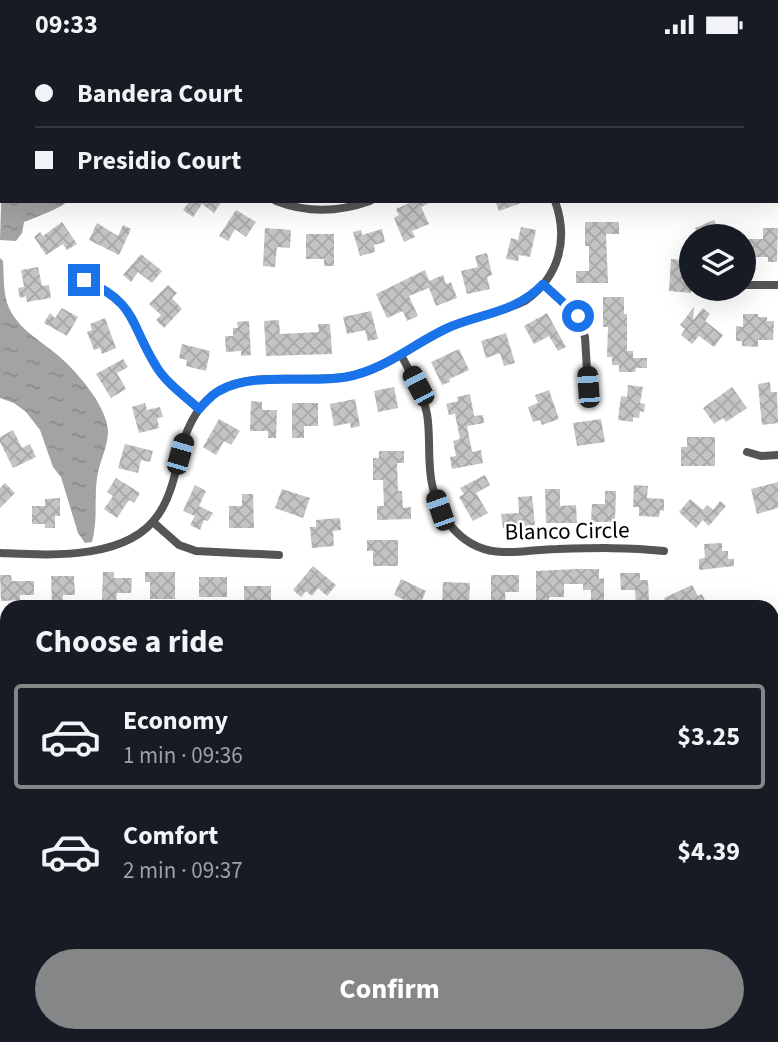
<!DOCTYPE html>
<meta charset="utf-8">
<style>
:root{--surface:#171b24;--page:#242831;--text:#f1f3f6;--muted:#9ea1a6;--line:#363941;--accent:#858687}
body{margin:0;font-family:"Source Sans 3",sans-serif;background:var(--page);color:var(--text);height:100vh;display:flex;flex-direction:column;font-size:26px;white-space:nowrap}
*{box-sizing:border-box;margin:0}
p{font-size:23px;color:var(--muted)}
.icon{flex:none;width:38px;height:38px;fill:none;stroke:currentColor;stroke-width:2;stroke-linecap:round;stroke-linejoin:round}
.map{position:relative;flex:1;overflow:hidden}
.drawer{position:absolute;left:0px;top:551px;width:779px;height:443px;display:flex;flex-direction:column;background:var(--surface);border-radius:21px 21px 0 0;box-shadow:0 7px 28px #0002}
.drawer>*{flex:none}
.banner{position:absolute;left:0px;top:0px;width:779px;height:154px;box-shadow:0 7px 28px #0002;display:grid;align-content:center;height:154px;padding:0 35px;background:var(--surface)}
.controls{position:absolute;left:679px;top:175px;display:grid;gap:14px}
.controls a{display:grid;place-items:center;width:77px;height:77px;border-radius:50%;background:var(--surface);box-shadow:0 7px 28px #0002;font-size:35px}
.end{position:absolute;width:32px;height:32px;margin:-16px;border:9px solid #1a73e8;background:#fff;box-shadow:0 0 0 4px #fff}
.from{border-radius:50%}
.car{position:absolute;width:21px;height:42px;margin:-21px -10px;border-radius:9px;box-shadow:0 0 5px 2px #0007;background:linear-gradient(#222 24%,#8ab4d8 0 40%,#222 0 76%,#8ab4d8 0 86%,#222 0)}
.banner b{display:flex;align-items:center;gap:24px;height:66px;font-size:26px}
.banner b+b{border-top:2px solid var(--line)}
.banner i{width:18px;height:18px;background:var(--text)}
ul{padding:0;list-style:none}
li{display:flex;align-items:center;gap:21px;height:105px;margin:0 14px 10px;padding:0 21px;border:4px solid transparent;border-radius:7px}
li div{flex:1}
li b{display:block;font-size:26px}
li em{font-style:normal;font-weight:700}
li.on{border-color:var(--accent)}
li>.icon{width:63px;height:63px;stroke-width:1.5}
h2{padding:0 35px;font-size:32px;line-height:84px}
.primary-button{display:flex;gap:14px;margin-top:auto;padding:14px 35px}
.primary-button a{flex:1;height:80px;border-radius:42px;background:var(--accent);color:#fff;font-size:28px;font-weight:700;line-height:80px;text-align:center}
.status{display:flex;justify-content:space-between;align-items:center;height:49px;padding:0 35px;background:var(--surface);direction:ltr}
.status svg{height:19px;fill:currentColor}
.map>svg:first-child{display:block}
</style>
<div class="status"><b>09:33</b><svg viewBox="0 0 49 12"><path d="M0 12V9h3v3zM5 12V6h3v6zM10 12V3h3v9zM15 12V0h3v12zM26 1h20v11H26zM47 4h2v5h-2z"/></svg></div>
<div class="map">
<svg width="778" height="993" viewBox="0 0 778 993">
<defs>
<pattern id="water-ripples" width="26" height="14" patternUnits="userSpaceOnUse" patternTransform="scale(1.75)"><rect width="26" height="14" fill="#a3a3a3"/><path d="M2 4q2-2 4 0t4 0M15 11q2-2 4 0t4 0" fill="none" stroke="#8b8b8b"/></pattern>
<pattern id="building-cross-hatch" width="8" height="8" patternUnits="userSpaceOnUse" patternTransform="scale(1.75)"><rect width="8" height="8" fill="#c4c4c4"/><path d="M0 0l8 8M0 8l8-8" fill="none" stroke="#a7a7a7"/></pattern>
</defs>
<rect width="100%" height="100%" fill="#fff"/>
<path fill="url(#water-ripples)" d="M2 127V152H68C61 159 34 169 24 173L22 184 16 192 0 191Z
M0 209 3 212C4 227 3 246 9 259 20 281 37 289 55 304 74 319 107 356 108 382 108 398 99 413 97 429 94 451 98 471 92 493L85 494 78 484 61 428 53 418 40 381 26 363 14 354 0 349Z"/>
<path fill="url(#building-cross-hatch)" d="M190 152H222L214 164 202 155 193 168 183 161Z
M414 152H433L421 158 429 175 412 182 415 188 404 193 394 169 399 166 396 160Z
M495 152H524V153L499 162Z
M236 161 256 173 246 188 235 180 228 192 219 187Z
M714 171 719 181 722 179 726 187H698L695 179Z
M62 173 77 195 67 201 63 195 46 206 34 188 40 183 43 187Z
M585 173H619V185H606L608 234H576V222H589V197H585Z
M97 174 118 187 123 176 131 180 119 206 89 191Z
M521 178 536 181 530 208 519 206 518 212 506 210 511 189 518 191Z
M265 179 291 181 290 199 277 198 275 218 263 217Z
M763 179H778L777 213H768V208H749V190H763Z
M382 180 385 193 374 196 375 203 360 207 353 183 361 181 362 186Z
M306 185H334V217H324V210H306Z
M487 204 492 226 487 228 490 240 467 245 461 222 478 218 475 207Z
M141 205 162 222 152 234 138 223 131 233 123 226Z
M671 210 691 212V244L669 242Z
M38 218 42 237 49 236 51 249 27 253 26 247 20 249 18 239 24 238 21 221Z
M425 221 429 232 443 226 446 235 451 233 457 249 436 257 429 239 409 247 418 267 407 272 403 262 387 269 376 245Z
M168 236 177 244 172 249 182 260 164 279 156 271 161 266 149 255Z
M603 248H624V265H627V302H633V309H647V319H636L635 323H619V316H612V308H607L608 278H603Z
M694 258 693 271 703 259 710 265 705 272 723 286 714 298 699 287 692 295 681 286 685 280 680 276Z
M62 259 78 268 67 287 44 274 50 264 55 269Z
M371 262 378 290 368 292 365 281 347 285 343 268Z
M547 264 566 298 558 302 549 287 534 295 524 277Z
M743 265H758V268H767V272H774L773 291H758V298L742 297V292H736V277L743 278Z
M105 269 116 299 102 305 100 299 94 301 87 283 92 281 90 275Z
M279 271 280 285 319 283 318 275H330L332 305 266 307 264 272Z
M249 272 251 306 241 307V302L226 303 225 287H233V279H238L237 273Z
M506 284 515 314 504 317 500 304 486 309 481 292Z
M182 295 210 302 206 322 186 317 187 311 179 309Z
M459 300 469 321 449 330 450 333 442 336 431 313Z
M123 310 128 318 117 324 126 340 111 349 96 325Z
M770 333 771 343H777L778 374 762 376 758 335Z
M628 336 643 338 640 354 645 355 644 363 640 362 639 369 633 368V373L618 371 621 347 627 348Z
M394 338 398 359 378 363 374 342Z
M732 338 747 359 726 373 723 369 714 375 703 359Z
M549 341 559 370 542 376 540 371 533 373 528 358 538 354 535 346Z
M470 345 474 367 483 366 484 374 467 377 472 403 481 401 483 414 452 420 450 408 456 407 453 392 460 390 455 365 449 366 446 355 458 352 457 348Z
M355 350 360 377 351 379 350 374 334 377 330 355Z
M251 352 262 353V361H277L276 389H268V382H250Z
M145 354 147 361 160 358 163 368 157 369 159 379 139 384 132 358Z
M292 354H318V377H304V389H292Z
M219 370 240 382 231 396 224 392 216 406 203 398Z
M601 370 605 393 577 397 573 374Z
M13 381 22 399 30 395 36 408 13 419 0 393V388Z
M687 388H715V417H681V398H687Z
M125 395 153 402 150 413 141 411 138 424 118 419Z
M379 402H404V414H397L398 442H402L403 459 411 458V470L377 471V457H384L383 431H373V409H379Z
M485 426 490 436 476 444 488 464 473 472 459 448 464 445 460 439Z
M116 429 140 444 134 454 129 451 117 469 104 460 113 447 107 443Z
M778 433V459L757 465 751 440Z
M5 434 15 444 0 459V439Z
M195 436 206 442 199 457 213 464 208 472 204 471 200 481 190 476 195 467 183 462Z
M634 436 648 437 647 449 664 450V462L660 461 659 468 639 467V458H633Z
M282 440 310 449 303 469 275 459Z
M545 440H560V457L576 456 577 474H546Z
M605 442H616L615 473H591L592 455H605Z
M242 445H253L254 479H229V457H242Z
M532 447 535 476 503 479 501 465 519 464 518 448Z
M60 449V467H55V479H45V475H32V457H45V450Z
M690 450 703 461 707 456 713 461 720 452 726 457 709 477 703 471 696 479 679 463Z
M340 469 341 481 333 482 334 497 312 499 310 478H316V471Z
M367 491H398V517H373V502H367Z
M722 494V502H728V510H734V517L699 521V510L705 509 704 495Z
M313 517 336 536 327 547 318 539 312 547 306 542 301 548 293 541Z
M576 520H599V530L604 529V557H591V541H583V535H564V548H549V552H536V522Z
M103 523H114V529H132L131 544H117L116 552 102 551Z
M145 523H175V550H150V533H145Z
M620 524H640V531H648L649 555H636L635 541H621Z
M0 526H11L12 532H34V546H20V551L1 552Z
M491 526H519V543H505L506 558H491Z
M51 527H74L75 546H63V558H52Z
M199 528H227V548H199Z
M401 530 426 542 419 558 394 546Z
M443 533 470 534 469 555 442 554Z
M692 536 698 547 702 545 706 554 696 558H684L683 556 668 558 664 549Z
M244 537H271V555H244Z"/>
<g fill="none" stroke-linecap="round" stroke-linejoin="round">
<path stroke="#555" stroke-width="8" d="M520 0V2
M777 76H778
M276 152C307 164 339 163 370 152
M84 231C138 254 129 274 156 317 166 334 185 347 199 360
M543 235 578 267 585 288 588 338
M744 236H778
M401 306C411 325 423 344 427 365 431 388 427 412 432 435 439 471 464 502 503 503 521 504 539 500 557 500 593 499 628 498 664 502
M747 403 761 407 778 406
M153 473 179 496 196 502 279 506
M0 504C48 506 127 512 158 466 172 446 176 420 182 397 188 376 200 352 220 341 255 322 306 334 345 328 384 322 415 294 450 278 474 267 501 264 525 252 559 228 569 191 555 152
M0 666 7 679
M772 690H778
M772 901 778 903
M56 993V987
M346 993 348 987"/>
</g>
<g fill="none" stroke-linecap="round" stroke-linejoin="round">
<path stroke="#1a73e8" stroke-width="9" d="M84 231C138 254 129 274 156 317 166 334 185 347 199 360 205 354 211 346 219 342 253 322 306 335 346 328 386 321 416 292 452 277 485 264 518 262 543 235L578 267"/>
</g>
<g text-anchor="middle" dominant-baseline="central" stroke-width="5" stroke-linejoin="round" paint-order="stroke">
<g font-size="23" fill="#000" stroke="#fff">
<text transform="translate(567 482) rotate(-1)">Blanco Circle</text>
</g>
</g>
</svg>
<div class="controls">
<a><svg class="icon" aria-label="layers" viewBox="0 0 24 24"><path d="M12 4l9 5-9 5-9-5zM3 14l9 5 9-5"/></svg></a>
</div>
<i class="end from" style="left:578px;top:267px"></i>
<i class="end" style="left:84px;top:231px"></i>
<i class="car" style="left:418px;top:337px;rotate:332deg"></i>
<i class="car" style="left:588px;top:338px;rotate:356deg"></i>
<i class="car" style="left:180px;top:405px;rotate:16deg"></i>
<i class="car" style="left:440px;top:461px;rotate:341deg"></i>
<div class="banner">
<b><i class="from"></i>Bandera Court</b>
<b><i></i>Presidio Court</b>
</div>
<section class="drawer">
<h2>Choose a ride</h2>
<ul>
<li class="on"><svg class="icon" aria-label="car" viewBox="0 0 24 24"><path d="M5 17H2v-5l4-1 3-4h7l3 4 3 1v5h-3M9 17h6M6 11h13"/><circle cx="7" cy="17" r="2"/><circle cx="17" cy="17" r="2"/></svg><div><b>Economy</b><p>1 min · 09:36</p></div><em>$3.25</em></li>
<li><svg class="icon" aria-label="car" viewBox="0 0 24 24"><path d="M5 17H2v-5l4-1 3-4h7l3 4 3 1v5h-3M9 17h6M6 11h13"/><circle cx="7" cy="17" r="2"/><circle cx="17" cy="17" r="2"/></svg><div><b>Comfort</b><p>2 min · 09:37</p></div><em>$4.39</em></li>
</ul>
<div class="primary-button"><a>Confirm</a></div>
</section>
</div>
